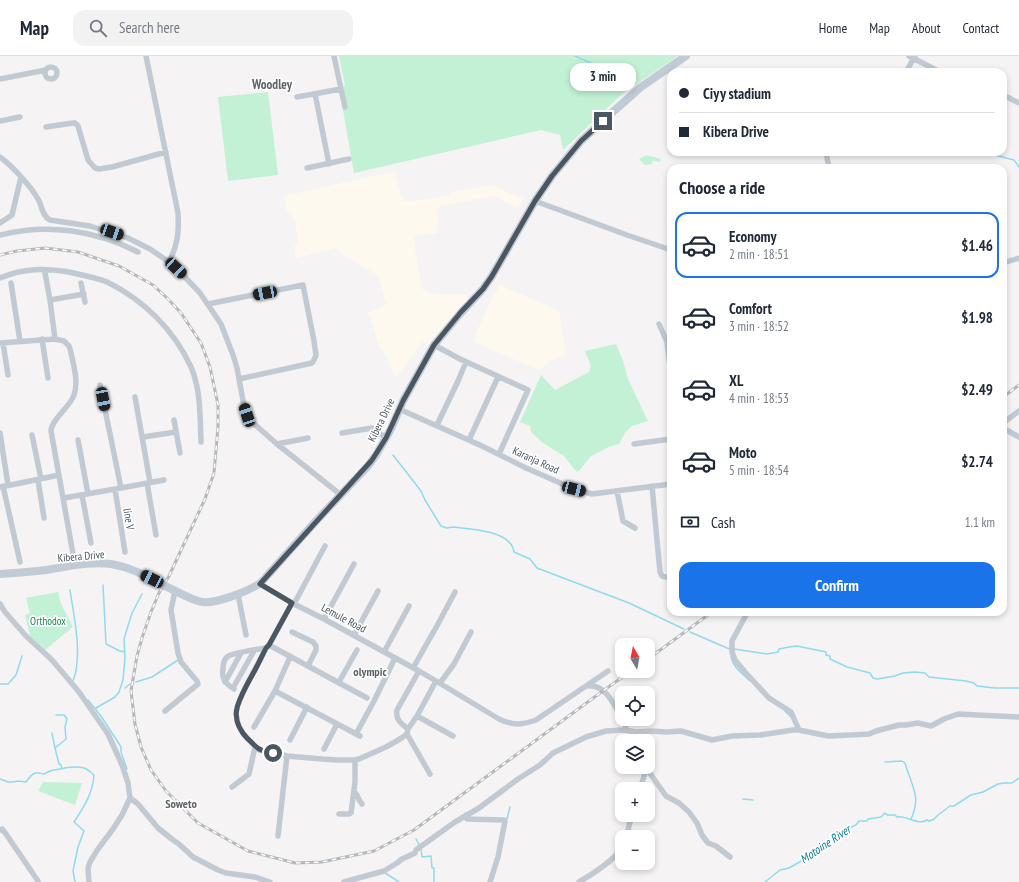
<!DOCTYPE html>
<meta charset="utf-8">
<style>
:root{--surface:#fff;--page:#f2f2f3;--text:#1f2937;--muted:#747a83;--line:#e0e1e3;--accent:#1a73e8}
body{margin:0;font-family:"PT Sans Narrow",sans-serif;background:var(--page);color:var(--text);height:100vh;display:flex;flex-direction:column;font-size:15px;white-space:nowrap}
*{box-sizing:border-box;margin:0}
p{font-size:13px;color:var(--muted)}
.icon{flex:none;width:22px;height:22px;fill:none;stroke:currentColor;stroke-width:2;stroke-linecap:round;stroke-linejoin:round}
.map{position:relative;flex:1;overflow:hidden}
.panel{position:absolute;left:667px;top:108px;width:340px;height:452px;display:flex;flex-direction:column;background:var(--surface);border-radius:12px;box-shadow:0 2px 6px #0003}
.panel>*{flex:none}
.top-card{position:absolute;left:667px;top:12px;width:340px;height:88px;border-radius:12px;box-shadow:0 2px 6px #0003;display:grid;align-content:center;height:88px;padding:0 12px;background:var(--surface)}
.needle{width:26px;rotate:350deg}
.tools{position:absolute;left:615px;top:582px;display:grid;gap:8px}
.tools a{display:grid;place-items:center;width:40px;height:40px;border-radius:8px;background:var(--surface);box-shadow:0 2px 6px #0003;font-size:20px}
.end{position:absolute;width:18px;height:18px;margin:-9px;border:5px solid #4a5661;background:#fff;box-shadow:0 0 0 2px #fff}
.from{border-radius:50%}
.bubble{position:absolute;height:28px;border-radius:12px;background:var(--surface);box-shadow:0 2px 6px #0003;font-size:13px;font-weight:700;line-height:28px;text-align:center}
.car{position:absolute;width:12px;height:24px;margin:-12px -6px;border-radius:5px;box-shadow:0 0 3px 1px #0007;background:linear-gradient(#222 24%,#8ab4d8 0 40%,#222 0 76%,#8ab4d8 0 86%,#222 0)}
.top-card b{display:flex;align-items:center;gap:14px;height:38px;font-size:15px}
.top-card b+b{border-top:1px solid var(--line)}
.top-card i{width:10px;height:10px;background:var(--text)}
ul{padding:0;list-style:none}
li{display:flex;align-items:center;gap:12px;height:66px;margin:0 8px 6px;padding:0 4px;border:2px solid transparent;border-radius:12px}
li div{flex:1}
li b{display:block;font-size:15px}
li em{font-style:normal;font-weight:700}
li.active{border-color:var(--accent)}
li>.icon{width:36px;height:36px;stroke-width:1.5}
h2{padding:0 12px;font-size:18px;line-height:48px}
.pay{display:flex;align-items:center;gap:10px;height:44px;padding:0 12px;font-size:15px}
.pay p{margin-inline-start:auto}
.action{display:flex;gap:8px;margin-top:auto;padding:8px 12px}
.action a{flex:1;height:46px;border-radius:12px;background:var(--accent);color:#fff;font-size:16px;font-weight:700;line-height:46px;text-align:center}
header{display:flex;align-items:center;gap:24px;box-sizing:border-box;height:56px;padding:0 20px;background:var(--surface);border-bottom:1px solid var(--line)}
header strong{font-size:19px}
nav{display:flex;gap:22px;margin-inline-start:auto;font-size:14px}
.search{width:280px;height:36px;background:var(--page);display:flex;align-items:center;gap:10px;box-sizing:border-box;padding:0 14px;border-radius:12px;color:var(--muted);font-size:15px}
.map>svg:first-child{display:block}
</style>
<header>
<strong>Map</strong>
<div class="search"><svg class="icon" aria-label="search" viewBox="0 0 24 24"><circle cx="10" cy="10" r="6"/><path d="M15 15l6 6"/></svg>Search here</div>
<nav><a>Home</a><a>Map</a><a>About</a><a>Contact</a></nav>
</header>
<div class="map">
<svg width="1019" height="826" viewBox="0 0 1019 826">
<rect width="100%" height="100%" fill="#f5f3f3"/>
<path fill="#fdf9ef" d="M395 116 403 145H409L427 143 449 139 452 136 492 129 523 143 518 152 493 140 441 150 436 153 438 161 437 177 415 180V193L422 233 431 237 440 238H463L469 242 431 289 424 285 415 296 407 308 395 321 390 310 384 295 379 291 373 270 368 257 384 250 386 248 378 219 364 212 342 198 337 194V192L296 202 294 191 298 187 297 176 294 163 287 156 284 140 373 120Z
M500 229 559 255 566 298 549 306 539 314 474 286 476 277 493 240Z"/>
<path fill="#c3f1d5" d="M339 0H678L622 38 563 94 560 79 541 74 354 117 339 31 345 30Z
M268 36 278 119 228 125 218 41Z
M646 99 661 103 660 106 653 105 652 108 645 109 639 103Z
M616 288 623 305 628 323 648 365 632 370 625 377 619 388 609 391 591 400 578 416 575 414 564 400 543 387 531 376 530 370 520 366 541 319 555 334 589 316 591 310 585 295Z
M58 536 61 548 73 571 45 594 30 580 25 559 30 557 26 542Z
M43 726 82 727 75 749 38 735Z"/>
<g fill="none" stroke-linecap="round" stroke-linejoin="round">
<path stroke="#90daee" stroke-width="1.5" d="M575 0 614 17
M983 96 1014 104 1019 111
M393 399 421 435 425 444 441 470 447 472 453 471C470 473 511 474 514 496L530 503 537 512 629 547 684 573
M103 529 106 588 120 595 125 596
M70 534C74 561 83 600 73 625
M690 576 727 592 730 593
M734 593 767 598 778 596 779 593 789 591 797 590 826 596V599L830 600V603L847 611 870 617 873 622 877 623 895 620 903 617 915 616 925 617 929 621 966 625 974 627 977 630 995 632H1019
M731 601C733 611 742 617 749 624
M136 626 152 621 178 604
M0 628H8L16 619 22 600
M125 632 130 628
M88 644 101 660 121 691V696L127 713
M96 652 115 641 119 636 123 624 125 602 124 583 132 557 142 538
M785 655 791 661
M56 659H64L67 663 65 671 66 683 55 692 59 708 61 709 62 713
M52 677 55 692
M885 706 902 705 905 707C911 729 922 740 911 763
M0 723 8 726H13L18 725 26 726C28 723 31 719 35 717 38 716 41 718 44 718 46 717 48 716 50 715 61 713 73 709 84 712 88 713 91 717 94 719 93 737 84 751 74 766L84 775 78 791 73 815 75 826
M743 743 753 744
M507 763 510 751
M416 783 420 790
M421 793 422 801 431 800 432 812H434V826
M385 817 399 826
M765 826 780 814 789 812 805 803 819 790 838 781 843 775 856 769 859 765H867L868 763 881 761 885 757 887 759H895L897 761C907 759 917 770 927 764L929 765H930L931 764H933L938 759 950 750H954L971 739 983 736 998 728 1004 727H1012L1019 722"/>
<path stroke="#c1cad2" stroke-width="5.5" d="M146 0 178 157C179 177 178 188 169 206
M909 0 940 16
M45 17a6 6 0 1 1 12 0a6 6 0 1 1-12 0Z
M906 16 915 0
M0 23 46 14
M341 33 345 51
M315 38 329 108
M1003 39 1019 47
M297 41 341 33 334 0
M0 65 20 61
M46 71 73 67H75L78 70 88 104 95 112 99 113 112 111 166 96
M826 96 829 112
M0 101C12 110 30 129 38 143 42 150 42 160 50 164L90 170 128 182 150 193 169 206 182 218 200 237 221 268 233 299 237 312 244 350 247 359 252 366 277 388 341 439
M307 112 349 103
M535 145 627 179 671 194
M0 167 12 159 21 121
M0 179C47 167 95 174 138 196
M1003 207 1019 202
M45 217 50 244 55 283
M0 222C24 212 44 212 69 216 81 219 95 221 107 226 144 244 174 274 191 311 201 334 200 361 201 386
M11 227 20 285
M81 227 85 246
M50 244 84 238
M208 248 303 229 314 285 316 299 314 304 312 307 239 323
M659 268 667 286 669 303 671 315
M42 283 48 322
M0 287 55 283 64 285 69 290 70 293C73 306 79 326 74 339 70 351 51 364 51 375L75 509
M3 287 8 319
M434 289 460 303 528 334 499 398
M100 329 121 432
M135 341 150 426
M399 353 482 390 526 412 574 433 592 438 671 428
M174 364 180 397
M1003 367 1019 355
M437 369 458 325 466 306
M1003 372 1019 381
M0 377 8 429
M342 377 372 372 386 382
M32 379 41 423
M143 381 176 376
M78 384 88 438
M469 384 498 321
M277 388 308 382
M634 388 671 383
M38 424 44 462
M147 427 156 479
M3 430 20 506
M652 430 660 516 662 520 671 522
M1 431 59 419
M115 433 125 496
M617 435 623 465 635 472
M82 439 91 487
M64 442 121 432 164 424
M260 528 292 547 324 563 419 615
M238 538 246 579
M292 547 269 589 266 592 245 632 237 651 236 658 238 668 244 679 259 694 287 700 322 703 338 704H355L359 703 386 691 400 683 407 678 408 673 417 660 436 625 419 615 397 654C395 664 402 668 408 673
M0 548 5 556 26 580 52 604 79 636 108 678 122 709 128 727 130 742 122 759 113 773 98 793 90 806 88 812 89 826
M294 548 325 490
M749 556 746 559 732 585V596L735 604 745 616 769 642 791 656 799 674
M324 563 354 508
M292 576 313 586 316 590V594L308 610
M354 579 378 535
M269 589 367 642
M384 596 409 550
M413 612 438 568 455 536
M436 625 499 663C514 670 521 669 536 664L608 615
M225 626 241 597
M339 626 357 594
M440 627 454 608 471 576
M586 630C606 627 614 649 622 663
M233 632 254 595
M234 633C226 628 221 623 223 613 223 609 224 604 227 601 231 597 259 593 266 592
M275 635 360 680
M165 655 198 628 197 625 181 606 178 597 171 554 175 535
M417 660 453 680
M622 663 626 669 625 674
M254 671 275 635 290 601
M636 676 639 685
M356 678 374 645 395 602
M407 678 430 718
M290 684 307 651
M324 693 337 668
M646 714 649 716 666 740 679 747 689 756 697 767 702 779 708 787 716 790 730 801
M232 731 249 718 255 691
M640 733 646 714 645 712
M354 736C358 738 358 744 362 748
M130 742 138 748 158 772 173 784 179 788 193 801 218 814 226 817 255 821 270 826
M339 758H349L351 757 355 726V704
M466 759 467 763 504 764 505 765 498 801 490 826
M0 774 2 773 6 778 38 825
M278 780 287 700
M626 781 632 759
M344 826 384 815 397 807 402 803 415 797 416 794 420 791 455 766 479 752 518 723 540 709 553 697 586 681 606 675 624 674 636 676 652 675 666 676 681 675 712 684 732 680 760 679 793 674H799L828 680 850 679 869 678 876 675 899 669H906L918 667 931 670 944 663 958 658 1019 661
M579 826C591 819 616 803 622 791"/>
<path stroke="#c1cbd6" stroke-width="8" d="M0 518C16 517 31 516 46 514 67 511 90 505 111 508 129 511 144 519 160 527
M165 530C175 534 192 545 203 546 216 548 248 535 259 528 262 526 264 523 266 521L316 465 368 410 376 399 391 373 403 345 434 289 459 259 483 233 492 220 535 145 552 120 581 85 606 62 641 31 686 0"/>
<g stroke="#b5b8bd" stroke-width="3">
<path id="rail" d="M0 199 17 195 45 192 78 196 119 210 153 229 168 243 181 257 201 287 210 311 218 349V371L214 417 205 443 169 520 159 537 151 556 142 582 137 600 131 635 135 668 141 691 151 714 166 735 198 767 248 795 295 807 322 806 374 795 414 774 600 637 631 615
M1003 341 1019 329
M648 603 712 556"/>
</g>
<use href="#rail" stroke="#fff" stroke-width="1.5" stroke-dasharray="4.5" stroke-linecap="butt"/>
<path stroke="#c1cbd6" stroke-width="8" d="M160 527 165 530"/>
</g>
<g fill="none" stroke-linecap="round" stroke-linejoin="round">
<path stroke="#4a5661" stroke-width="5" d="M273 697C258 694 258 693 247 682 227 661 239 644 250 623 256 613 261 602 266 592L269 589 292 547 260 528 372 404 386 382 403 345 434 289 461 256 483 233 492 220 535 145 552 120 581 85 603 65"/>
</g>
<g text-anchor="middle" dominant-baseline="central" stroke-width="3.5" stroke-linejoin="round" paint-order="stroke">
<g font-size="11" fill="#4a5661" stroke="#fff">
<text transform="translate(381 364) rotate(-64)">Kibera Drive</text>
<text transform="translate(536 404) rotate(25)">Karanja Road</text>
<text transform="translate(129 463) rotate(81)">line V</text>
<text transform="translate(81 500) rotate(-5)">Kibera Drive</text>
<text transform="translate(344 562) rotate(28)">Lemule Road</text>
</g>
<g font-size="11" fill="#17864f" stroke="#fff">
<text x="48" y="565">Orthodox</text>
</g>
<g font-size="12" font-weight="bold" fill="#5f6368" stroke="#fff">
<text x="370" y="615">olympic</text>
<text x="181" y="747">Soweto</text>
</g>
<g font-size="12" font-style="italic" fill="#0c7c9b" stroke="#fff">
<text transform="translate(825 788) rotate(-34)">Motoine River</text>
</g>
<g font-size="13" font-weight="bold" fill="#5f6368" stroke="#fff">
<text x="272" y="28">Woodley</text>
</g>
</g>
</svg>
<div class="tools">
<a><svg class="needle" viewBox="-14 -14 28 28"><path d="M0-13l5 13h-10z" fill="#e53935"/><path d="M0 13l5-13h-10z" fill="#747a83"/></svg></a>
<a><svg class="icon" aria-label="locate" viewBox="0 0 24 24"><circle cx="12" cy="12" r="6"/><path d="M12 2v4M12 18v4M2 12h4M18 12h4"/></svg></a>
<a><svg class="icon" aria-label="layers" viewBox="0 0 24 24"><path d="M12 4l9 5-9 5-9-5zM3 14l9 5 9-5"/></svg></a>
<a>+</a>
<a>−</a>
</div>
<i class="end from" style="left:273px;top:697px"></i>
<i class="end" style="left:603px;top:65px"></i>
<div class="bubble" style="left:570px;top:7px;width:66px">3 min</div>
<i class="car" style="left:112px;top:176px;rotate:109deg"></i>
<i class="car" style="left:176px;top:212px;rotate:133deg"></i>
<i class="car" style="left:265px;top:237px;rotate:259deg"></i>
<i class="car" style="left:103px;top:343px;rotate:169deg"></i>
<i class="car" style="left:247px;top:359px;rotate:342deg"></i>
<i class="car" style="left:574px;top:433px;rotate:105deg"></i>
<i class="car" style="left:152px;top:523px;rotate:296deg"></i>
<div class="top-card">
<b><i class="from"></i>Ciyy stadium</b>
<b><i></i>Kibera Drive</b>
</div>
<section class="panel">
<h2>Choose a ride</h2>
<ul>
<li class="active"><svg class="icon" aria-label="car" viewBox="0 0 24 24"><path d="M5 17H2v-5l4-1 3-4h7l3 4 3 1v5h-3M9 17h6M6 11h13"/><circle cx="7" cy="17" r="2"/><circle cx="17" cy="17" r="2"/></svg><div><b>Economy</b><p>2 min · 18:51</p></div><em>$1.46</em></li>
<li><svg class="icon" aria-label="car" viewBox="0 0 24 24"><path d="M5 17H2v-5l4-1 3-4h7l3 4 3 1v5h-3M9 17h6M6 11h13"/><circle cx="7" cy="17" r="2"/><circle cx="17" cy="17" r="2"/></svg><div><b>Comfort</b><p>3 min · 18:52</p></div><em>$1.98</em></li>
<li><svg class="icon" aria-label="car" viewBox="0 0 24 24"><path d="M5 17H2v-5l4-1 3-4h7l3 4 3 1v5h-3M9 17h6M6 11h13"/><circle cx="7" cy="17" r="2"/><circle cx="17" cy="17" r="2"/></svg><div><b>XL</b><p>4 min · 18:53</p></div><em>$2.49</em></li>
<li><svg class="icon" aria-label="car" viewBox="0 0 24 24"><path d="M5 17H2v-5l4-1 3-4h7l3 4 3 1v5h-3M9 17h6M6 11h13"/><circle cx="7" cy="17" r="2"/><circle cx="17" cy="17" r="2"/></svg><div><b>Moto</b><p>5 min · 18:54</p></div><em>$2.74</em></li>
</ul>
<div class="pay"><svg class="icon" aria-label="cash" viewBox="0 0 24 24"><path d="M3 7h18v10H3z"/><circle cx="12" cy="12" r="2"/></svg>Cash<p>1.1 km</p></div>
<div class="action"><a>Confirm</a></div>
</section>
</div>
